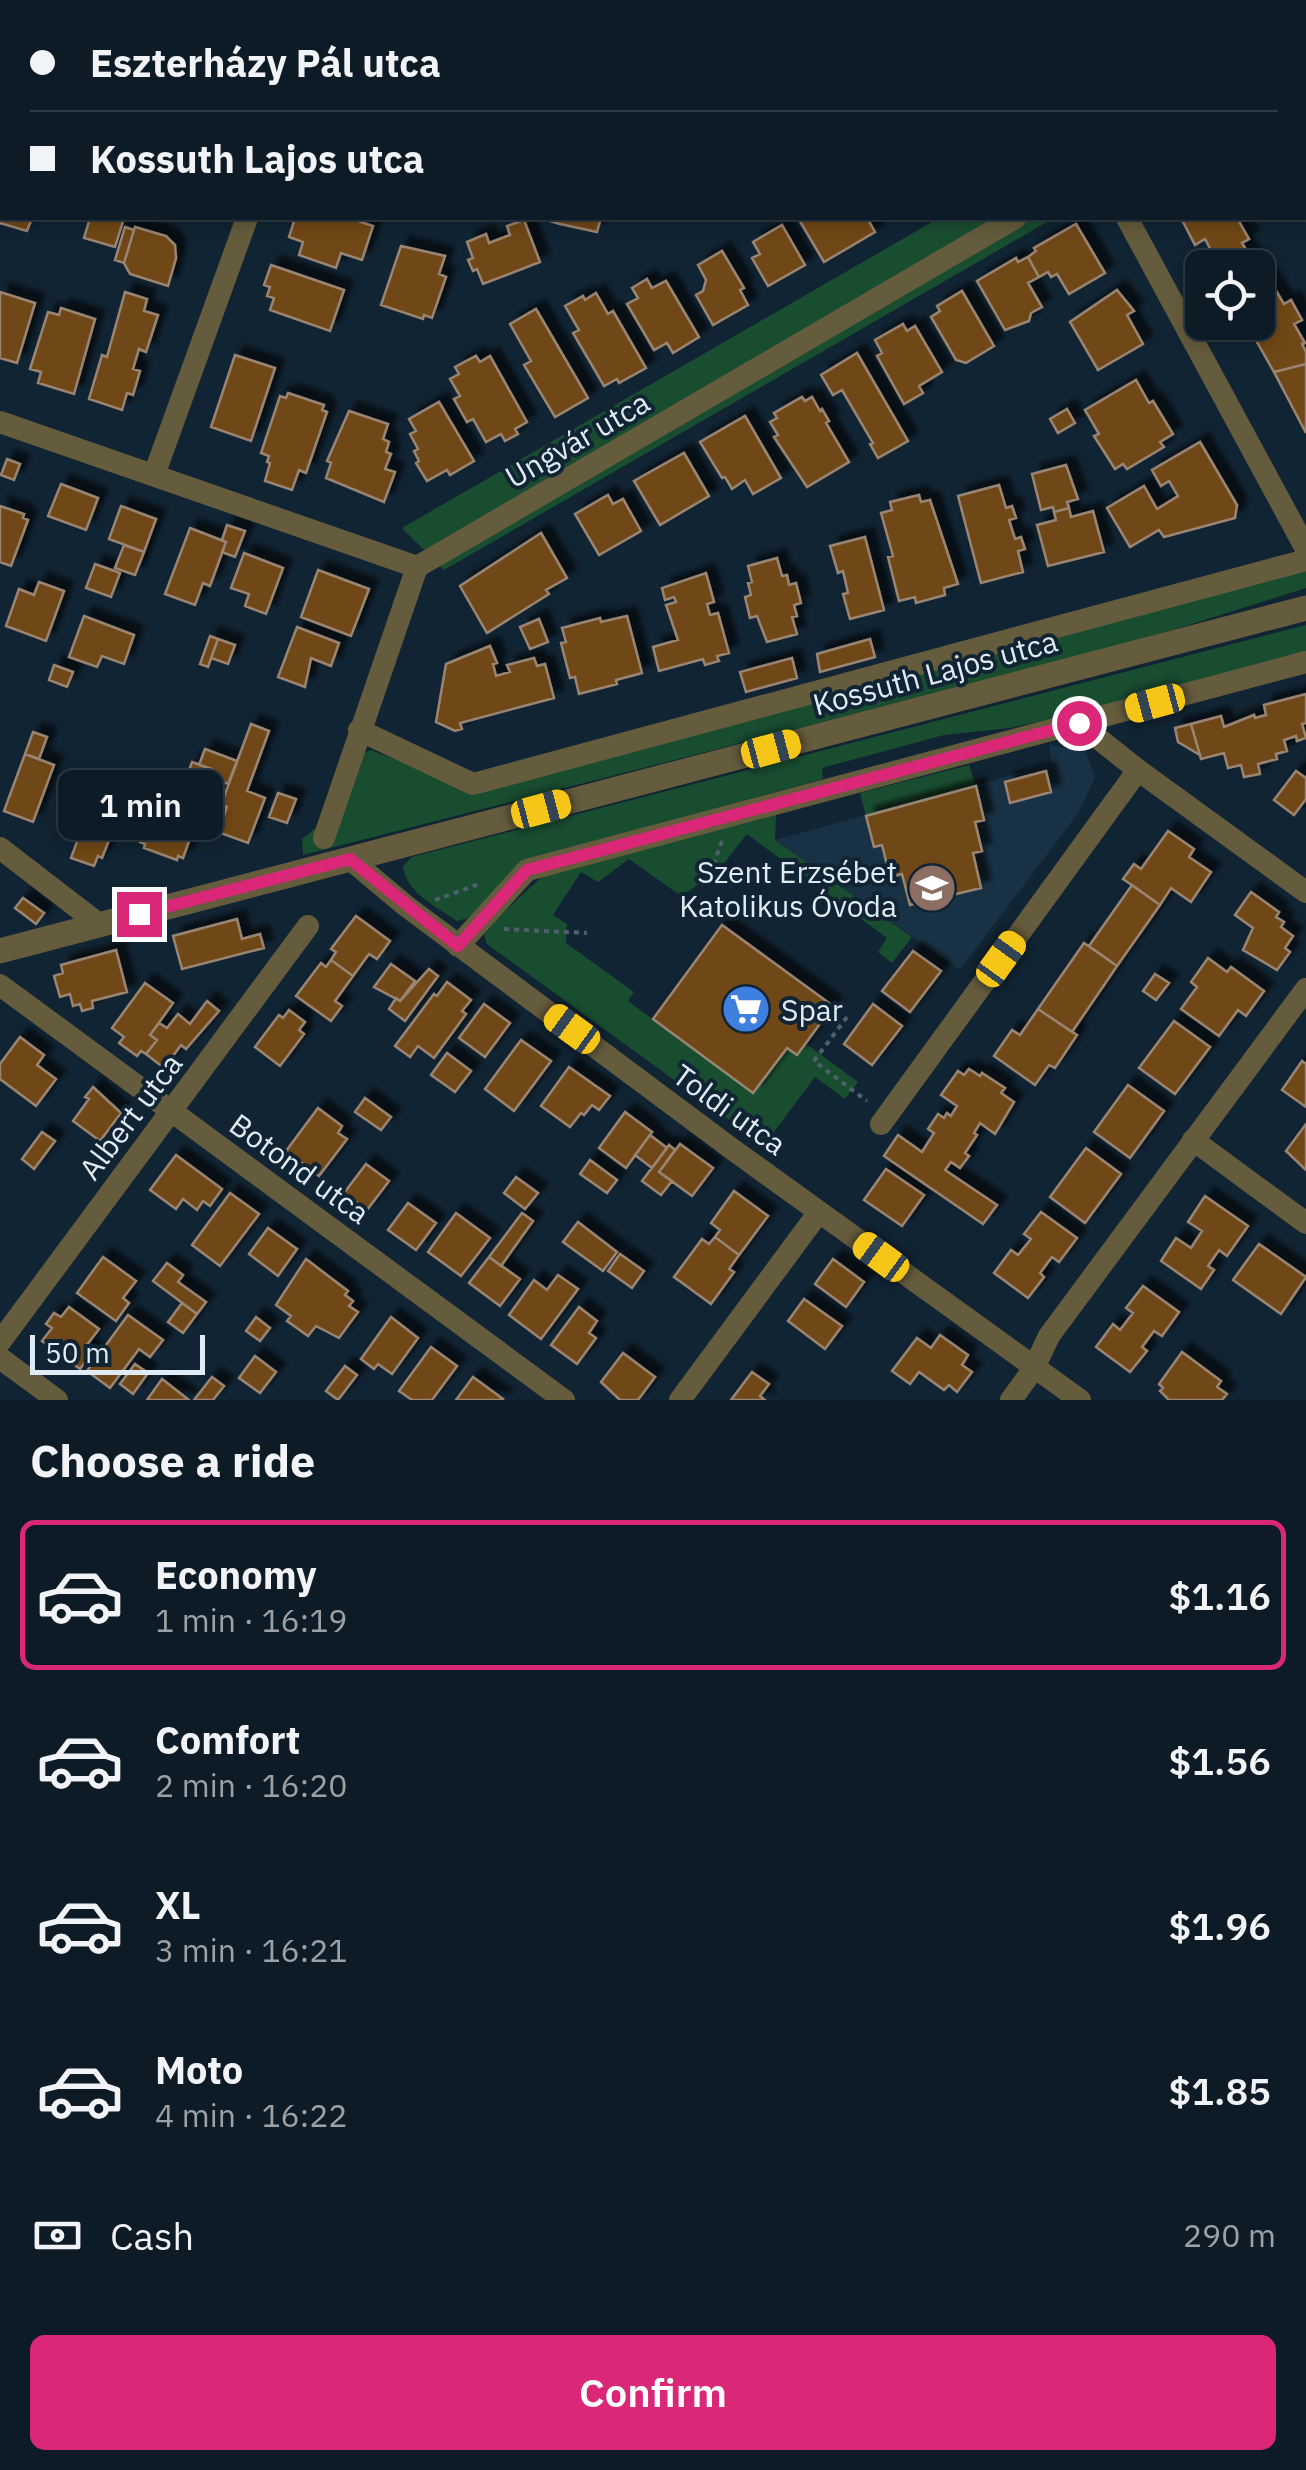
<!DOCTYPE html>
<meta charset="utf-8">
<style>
:root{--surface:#0d1b26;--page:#1b2832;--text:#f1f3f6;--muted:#9aa1a7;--line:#2d3943;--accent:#db2777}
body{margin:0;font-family:"IBM Plex Sans",sans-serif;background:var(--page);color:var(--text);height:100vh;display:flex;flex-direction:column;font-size:38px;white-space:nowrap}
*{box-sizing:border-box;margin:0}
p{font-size:32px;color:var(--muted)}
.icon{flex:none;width:55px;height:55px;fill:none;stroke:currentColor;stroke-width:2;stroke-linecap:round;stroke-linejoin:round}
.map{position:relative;height:1400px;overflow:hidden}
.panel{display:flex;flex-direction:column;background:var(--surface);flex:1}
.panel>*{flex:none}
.banner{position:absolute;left:0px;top:0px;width:1308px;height:220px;box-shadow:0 5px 15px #0003,0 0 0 2px var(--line);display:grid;align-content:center;height:220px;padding:0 30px;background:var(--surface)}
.tools{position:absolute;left:1185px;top:250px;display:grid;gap:20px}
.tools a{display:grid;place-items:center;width:90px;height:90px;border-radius:15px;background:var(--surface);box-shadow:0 5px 15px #0003,0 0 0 2px var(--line);font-size:50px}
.scale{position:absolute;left:30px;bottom:25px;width:175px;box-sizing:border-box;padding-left:10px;border:5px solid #dfebf5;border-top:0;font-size:28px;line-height:35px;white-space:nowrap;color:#dfebf5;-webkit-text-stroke:8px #112433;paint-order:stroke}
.end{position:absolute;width:45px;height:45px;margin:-22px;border:12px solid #db2777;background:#fff;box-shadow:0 0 0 5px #fff}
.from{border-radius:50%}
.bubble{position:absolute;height:70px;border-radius:15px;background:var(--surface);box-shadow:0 5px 15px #0003,0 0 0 2px var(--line);font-size:32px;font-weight:600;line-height:70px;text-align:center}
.car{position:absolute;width:30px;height:60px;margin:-30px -15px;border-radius:12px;box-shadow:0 0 8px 2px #0007;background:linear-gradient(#f5c518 24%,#345 0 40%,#f5c518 0 76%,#345 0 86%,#f5c518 0)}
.banner b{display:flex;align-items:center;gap:35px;height:95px;font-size:38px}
.banner b+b{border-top:2px solid var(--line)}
.banner i{width:25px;height:25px;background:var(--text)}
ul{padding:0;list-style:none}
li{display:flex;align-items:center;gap:30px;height:150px;margin:0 20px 15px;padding:0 10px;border:5px solid transparent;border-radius:15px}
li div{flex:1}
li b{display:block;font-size:38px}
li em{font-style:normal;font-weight:600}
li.on{border-color:var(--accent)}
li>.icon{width:90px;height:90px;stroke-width:1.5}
h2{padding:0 30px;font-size:45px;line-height:120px}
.pay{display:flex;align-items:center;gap:25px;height:110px;padding:0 30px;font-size:38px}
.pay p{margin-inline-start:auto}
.cta{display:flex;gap:20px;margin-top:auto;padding:20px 30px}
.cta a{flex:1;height:115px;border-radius:15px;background:var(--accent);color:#fff;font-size:40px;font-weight:600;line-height:115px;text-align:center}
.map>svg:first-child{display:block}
</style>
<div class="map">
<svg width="1306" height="1400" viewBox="0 0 1306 1400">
<defs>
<filter id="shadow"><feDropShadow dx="9" dy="-9" stdDeviation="2.5" flood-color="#0009"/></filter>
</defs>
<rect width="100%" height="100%" fill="#112433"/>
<path fill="#183144" d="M1049 744 1086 753 1095 777 1079 812 960 970 775 840 1052 764Z"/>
<path fill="#194d30" d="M939 218H1054L444 570 402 528Z
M1306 567V588L1132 643 303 855 302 839 318 826 358 756 370 750 481 791Z
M1306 625V654L1074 714 1010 728 944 735 822 768 823 779 540 856 522 864 468 918 457 921C437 907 406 893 403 866L412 857Z
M969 765 976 786 866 816 860 793Z
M776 814 775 840 912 937 892 963 878 952 887 938 747 834 717 872 681 896 629 859 598 882 581 872 553 915 567 924 566 943 634 992 628 1001 753 1093 787 1048 805 1043 858 1082 845 1099 815 1077 770 1137 754 1138 487 944 484 935 488 926 544 875Z"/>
<path fill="#704619" stroke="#9a8573" stroke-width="2.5" filter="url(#shadow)" d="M0 181 2 218H32L27 231 0 223Z
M90 218 123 221 115 247 84 238Z
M295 218H349L373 226 362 260 341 253 336 268 299 255 303 242 289 237Z
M550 218H601L597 232 560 224 550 221Z
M798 218H867L875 232 824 262Z
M1181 218H1237L1249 239 1242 243 1252 260 1256 258 1284 304 1291 300 1302 320 1294 324 1305 343 1302 344 1306 352V364L1274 372 1257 342 1263 339 1254 322H1258V268H1213L1209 259 1214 256 1205 239 1195 245Z
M524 220 540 262 483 284 477 269 473 271 468 260 473 258 467 242 486 234 489 243 510 235 507 226Z
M1076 224 1105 273 1069 294 1057 274 1051 277 1048 272 1039 277 1028 257 1036 251 1034 248Z
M782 225 805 265 768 286 752 258 760 254 753 242Z
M125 227 134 230 124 263 115 260Z
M135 227 166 236 175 245 176 258 168 286 130 274 124 263Z
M401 246 445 256 439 274 446 277 432 318 424 315 423 319 381 305Z
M722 251 744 288 740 290 748 305 713 325 696 295 703 291 706 280 698 265Z
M1028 257 1039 277 1028 283 1042 307 1031 313 1029 321 1005 330 977 281 1016 258 1018 262Z
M271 265 344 290 330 331 270 310 274 298 267 296 270 287 264 285Z
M647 279 652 288 666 281 699 337 673 353 667 343 654 350 627 304 638 298 632 288Z
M1117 290 1134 311 1127 315 1143 344 1098 370 1070 322Z
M962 291 994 346 966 363 956 360 931 317 940 311 937 306Z
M0 292 35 303 17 363 0 358Z
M125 292 147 299 144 311 158 315 146 352 139 349 133 369 140 371 133 395 127 393 122 410 89 399 102 355 107 357Z
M596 293 608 314 613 311 646 368 619 383 617 379 604 386 573 333 579 330 565 306 583 296 585 300Z
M61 308 95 319 74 394 38 383 41 372 30 369 48 312 59 315Z
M536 309 588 398 555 417 524 365 531 361 510 324Z
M903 324 907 331 915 326 942 372 919 386 923 393 904 404 877 356 882 353 875 340Z
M857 353 908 441 878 458 870 444 873 443 842 390 833 395 821 375Z
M235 355 275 368 251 441 211 427Z
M476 356 480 362 490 356 527 422 515 429 518 434 505 441 501 434 486 442 473 419 467 422 454 399 460 396 450 379 459 374 455 367Z
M1306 364V433L1274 372Z
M1136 380 1149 403 1153 401 1173 434 1160 442 1164 447 1127 469 1123 464 1115 469 1094 436 1099 434 1085 410Z
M288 393 324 405 322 410 327 412 306 473 299 470 292 490 265 481 270 463 267 462 269 456 261 453 280 396 286 398Z
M802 397 805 401 812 397 820 411 822 409 829 421 826 423 849 462 807 487 774 437 778 435 770 422 777 418 774 413Z
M439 402 474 461 450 475 447 470 427 481 416 463 419 461 414 451 418 449 410 434 416 431 409 419Z
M1067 409 1075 423 1058 433 1050 419Z
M349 411 388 424 383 439 389 442 386 452 391 454 385 469 395 472 384 502 326 478 331 463 327 461Z
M745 416 781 478 753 494 745 480 732 489 725 477 722 478 700 442Z
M1200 442 1237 505 1235 518 1164 537 1159 530 1130 547 1107 508 1144 486 1157 509 1178 496 1169 481 1161 486 1152 470Z
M684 453 709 496 660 525 634 481Z
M7 459 20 464 14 480 1 475Z
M1066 465 1078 499 1067 502 1069 508 1054 512 1053 507 1041 510 1032 474Z
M61 484 98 498 86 530 48 516Z
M999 485 1006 508 1012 506 1016 518 1009 520 1015 539 1021 537 1025 549 1018 551 1023 572 981 583 958 496Z
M608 495 613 504 623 499 641 531 599 555 575 514Z
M919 495 921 502 930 500 958 584 944 588 945 595 916 603 915 597 899 601 888 557 893 556 881 513 892 510 890 502Z
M0 506 24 514 23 518 28 520 11 566 0 562Z
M121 506 156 519 144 552 109 539Z
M1069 508 1071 517 1093 511 1104 552 1048 566 1037 525 1056 520 1054 512Z
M227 525 245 531 235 557 222 552 226 542 222 540Z
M190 528 226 542 210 586 203 583 195 605 165 594Z
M541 533 567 578 546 590 549 594 487 633 460 586Z
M865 537 884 610 850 619 843 594 848 593 843 571 838 573 830 546Z
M124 545 144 552 135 575 115 568Z
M244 553 283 568 266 614 245 606 249 594 231 588Z
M777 558 782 576 787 575 789 585 796 583 801 603 794 605 797 616 792 617 797 634 767 642 757 616 750 618 745 597 751 595 748 583 752 582 748 566Z
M95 564 120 573 111 597 86 588Z
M318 570 369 589 351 636 301 617Z
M706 573 714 602 707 604 710 615 718 613 729 653 717 656 719 661 705 665 703 659 659 671 653 647 678 640 666 605 676 602 674 597 665 600 662 588Z
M39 582 64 591 46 641 6 626 19 589 34 595Z
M84 616 134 635 124 664 102 656 97 667 69 657Z
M627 616 642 673 616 680 617 684 579 694 575 677 570 678 561 643 566 642 562 628 600 618 601 622Z
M539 619 548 642 530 649 520 627Z
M297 627 339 643 331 666 311 658 305 687 278 677Z
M210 636 218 639 208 667 200 664Z
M218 639 235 645 228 664 211 658Z
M870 639 875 657 820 672 817 654Z
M490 646 497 663 493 664 496 676 510 672 507 665 534 658 537 666 545 664 554 698 460 723 462 729 455 731 436 722 446 664Z
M792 658 797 678 746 692 740 672Z
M54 665 73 672 67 687 49 680Z
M1306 694V723L1302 724 1306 738 1297 741 1296 736 1284 740 1287 751 1276 754 1277 759 1258 764 1260 774 1244 777 1241 765 1228 768 1224 753 1201 759 1191 724 1221 716 1224 727 1254 715 1255 718 1266 715 1264 705Z
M251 724 269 731 247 791 265 798 248 843 218 832 227 807 221 805Z
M1191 724 1200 755 1178 742 1175 728Z
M33 732 47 737 39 759 25 754Z
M205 749 237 761 228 784 209 777 212 769 199 765Z
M25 754 54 765 33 822 4 811Z
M192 762 212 769 203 794 183 787Z
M1046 771 1051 792 1010 803 1005 782Z
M1296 771 1306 778V799L1294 815 1274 800Z
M976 786 984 820 975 822 982 851 973 853 981 888 910 905 902 874 890 877 882 845 874 847 866 816Z
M278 793 296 799 287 823 269 817Z
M162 808 196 822 183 858 178 856 177 860 144 848 145 844 140 842 152 809 161 812Z
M83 825 111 835 102 858 98 856 94 866 71 858Z
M1168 831 1194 849 1189 857 1211 872 1191 902 1171 888 1160 905 1123 879 1134 864 1141 869Z
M1132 885 1160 905 1117 966 1089 946Z
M1251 892 1279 912 1276 917 1284 922 1281 927 1293 936 1285 948 1290 952 1277 970 1243 950 1253 928 1235 915Z
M23 898 44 913 36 924 15 908Z
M356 916 390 941 377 959 369 954 353 976 331 960 336 952 331 949Z
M237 919 242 939 260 934 264 948 182 969 173 936Z
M722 925 833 1006 797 1055 787 1048 753 1093 653 1019Z
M1084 943 1117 966 1072 1032 1038 1009Z
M116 950 127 992 92 1001 93 1008 82 1011 80 1004 73 1006 70 994 60 997 54 976 63 973 61 965Z
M913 951 941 971 910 1012 882 991Z
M1208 958 1227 972 1231 967 1264 991 1246 1016 1238 1010 1219 1036 1181 1009 1197 987 1191 982Z
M331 960 353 976 335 1001 342 1006 331 1021 296 996 321 963 326 967Z
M391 964 415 981 400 1001 374 987Z
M429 969 438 976 405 1021 389 1009 396 998 400 1001Z
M1155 974 1169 983 1156 1000 1143 991Z
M447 982 471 1000 462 1011 466 1014 434 1058 418 1046 410 1057 395 1046 434 994 437 996Z
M145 983 173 1003 150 1035 157 1040 146 1054 141 1051 137 1056 119 1043 124 1037 112 1028Z
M207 1001 219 1011 186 1049 181 1045 164 1068 146 1054 157 1040 150 1035 159 1023 167 1028 178 1014 190 1024Z
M484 1004 510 1023 485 1057 459 1038Z
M873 1004 902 1026 872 1065 844 1044Z
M1038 1009 1077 1035 1055 1068 1049 1065 1035 1085 994 1056 1012 1030 1020 1035Z
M289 1010 305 1022 299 1030 304 1034 280 1066 255 1047 279 1015 283 1018Z
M1174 1021 1210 1047 1175 1094 1139 1068Z
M20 1037 44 1055 37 1065 56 1079 36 1106 0 1079V1064Z
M521 1040 551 1061 514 1111 485 1089Z
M447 1053 471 1071 455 1092 431 1075Z
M1302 1061 1306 1064V1107L1282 1090Z
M569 1067 610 1096 599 1110 592 1105 584 1115 581 1113 570 1127 541 1106Z
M969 1069 980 1076 982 1073 1005 1088 1001 1093 1014 1102 995 1134 980 1123 974 1133 977 1135 965 1153 969 1156 960 1168 951 1162 945 1170 997 1205 983 1224 884 1156 898 1135 922 1152 934 1133 928 1129 938 1114 944 1118 947 1113 951 1116 957 1106 941 1095 958 1071 964 1075Z
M1128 1085 1164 1111 1130 1158 1094 1132Z
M93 1087 121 1113 100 1141 73 1121 89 1099 85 1097Z
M365 1098 391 1117 381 1130 355 1112Z
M318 1108 342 1126 338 1133 347 1139 319 1176 286 1151Z
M625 1112 652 1132 626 1168 599 1148Z
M1306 1124V1170L1286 1151Z
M42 1132 55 1141 34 1169 22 1159Z
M650 1135 667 1148 652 1168 635 1155Z
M680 1144 713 1168 692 1196 659 1172Z
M669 1145 675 1150 659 1172 672 1181 661 1195 642 1181Z
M1086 1148 1121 1174 1085 1223 1050 1197Z
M176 1155 222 1189 210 1206 203 1201 197 1210 183 1199 176 1209 150 1190Z
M590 1160 617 1180 607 1193 580 1174Z
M366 1164 389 1181 367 1210 344 1193Z
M886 1169 924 1195 902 1226 864 1200Z
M516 1177 538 1193 525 1209 504 1193Z
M734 1191 768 1216 739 1255 715 1237 720 1230 711 1223Z
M230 1193 259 1214 220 1266 192 1245Z
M1205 1196 1248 1226 1227 1256 1219 1250 1208 1266 1214 1270 1201 1289 1161 1261 1176 1238 1191 1248 1202 1231 1188 1222Z
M408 1203 436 1223 416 1250 388 1230Z
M1041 1212 1077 1238 1059 1262 1052 1257 1040 1273 1044 1277 1028 1298 994 1273 1011 1250 1018 1255 1031 1239 1024 1234Z
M456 1213 490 1238 461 1276 428 1252Z
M522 1213 533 1221 501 1266 489 1257Z
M578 1222 617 1252 603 1271 563 1242Z
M268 1228 297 1249 278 1276 249 1254Z
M715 1237 739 1255 729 1269 734 1272 711 1304 674 1277 702 1239 709 1244Z
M1259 1244 1306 1277 1281 1314 1233 1280Z
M620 1254 644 1271 632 1288 608 1271Z
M103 1257 136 1281 123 1298 129 1303 116 1321 77 1293Z
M489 1257 520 1279 500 1306 469 1283Z
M306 1259 348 1291 345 1295 353 1301 349 1306 358 1312 339 1338 316 1326 308 1336 287 1321 291 1316 276 1305Z
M833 1259 864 1282 846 1307 815 1284Z
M167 1263 183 1275 178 1282 206 1302 197 1314 153 1281Z
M558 1275 578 1289 541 1339 509 1315 534 1280 547 1290Z
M1143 1286 1179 1312 1162 1336 1154 1331 1142 1347 1147 1351 1130 1372 1096 1347 1113 1324 1120 1330 1133 1313 1126 1308Z
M804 1299 842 1326 825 1349 788 1321Z
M182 1303 197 1314 183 1333 168 1322Z
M69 1307 99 1329 86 1346 93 1351 80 1369 42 1341 52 1328 46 1324 54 1313 61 1317Z
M579 1307 597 1321 589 1333 596 1338 577 1364 551 1345Z
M128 1315 163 1340 150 1357 139 1349 110 1388 87 1371Z
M256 1317 270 1328 260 1341 246 1331Z
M391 1317 418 1338 392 1374 378 1364 374 1369 361 1359Z
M940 1335 968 1355 962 1365 972 1372 957 1392 949 1385 944 1390 919 1372 910 1384 892 1371 917 1338 931 1348Z
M431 1347 457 1366 432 1400H412L399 1391Z
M1182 1352 1221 1381 1217 1387 1227 1394 1222 1400H1169L1160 1391 1163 1388 1159 1384Z
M623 1353 655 1377 638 1400H620L601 1382Z
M255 1356 276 1372 260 1393 239 1378Z
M135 1364 148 1373 133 1394 120 1384Z
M345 1366 357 1375 338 1400 326 1391Z
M752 1372 769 1384 760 1396 765 1400H731Z
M212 1377 224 1386 213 1400H194Z
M473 1377 503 1399 502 1400H456Z
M162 1379 189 1400H147Z"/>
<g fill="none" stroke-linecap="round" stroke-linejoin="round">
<path stroke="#4f606d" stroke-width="4" stroke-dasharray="5 5" stroke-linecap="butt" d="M722 841 712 868 731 885
M435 900 482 883
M504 929 587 933
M847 1017 814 1061 867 1101"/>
<path stroke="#655b3d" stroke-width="22" d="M877 0 880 2
M324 2 325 0
M1291 2 1294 0
M1127 218 1306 549
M0 422 417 567
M154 475 247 218
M1079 723 1138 770 1306 892
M359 730 473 784 1306 560
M324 838 417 567 1015 218
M0 848 100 925
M350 859 406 906 732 1149 1080 1400
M458 946 527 870 1306 662
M0 985 564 1400
M881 1124 1138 770
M1193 1140 1306 1223
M0 1342 308 926
M0 1358 57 1400
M680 1400 819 1212
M1011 1400 1034 1368 1049 1336 1306 989"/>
<path stroke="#655b3d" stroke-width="25" d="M0 951 1306 608"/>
</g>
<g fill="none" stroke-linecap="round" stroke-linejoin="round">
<path stroke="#db2777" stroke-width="12" d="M139 914 350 859 458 946 527 870 1079 723"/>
</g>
<defs>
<g id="school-disc" transform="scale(2.5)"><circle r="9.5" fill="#8d6e63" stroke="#112433"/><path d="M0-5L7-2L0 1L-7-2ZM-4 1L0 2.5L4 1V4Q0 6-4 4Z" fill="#fff"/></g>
<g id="supermarket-disc" transform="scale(2.5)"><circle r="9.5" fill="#3f7fe0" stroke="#112433"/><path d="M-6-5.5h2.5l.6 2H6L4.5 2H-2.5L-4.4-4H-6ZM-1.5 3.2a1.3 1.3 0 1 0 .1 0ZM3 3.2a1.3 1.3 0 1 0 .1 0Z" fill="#fff"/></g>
</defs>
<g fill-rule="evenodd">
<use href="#school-disc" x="932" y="888"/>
<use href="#supermarket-disc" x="746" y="1009"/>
</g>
<g text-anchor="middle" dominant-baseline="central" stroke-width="8" stroke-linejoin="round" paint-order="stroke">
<g font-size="30" fill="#dfebf5" stroke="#112433">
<text transform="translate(577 439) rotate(-30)">Ungvár utca</text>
<text transform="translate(935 672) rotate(-15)">Kossuth Lajos utca</text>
<text transform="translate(730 1109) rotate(36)">Toldi utca</text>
<text transform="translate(130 1116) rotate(-53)">Albert utca</text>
<text transform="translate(300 1168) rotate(36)">Botond utca</text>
</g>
<g font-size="30" fill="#dfebf5" stroke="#112433" text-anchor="end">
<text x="897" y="871">Szent Erzsébet<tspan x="897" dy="34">Katolikus Óvoda</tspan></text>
<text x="781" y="1009" text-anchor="start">Spar</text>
</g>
</g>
</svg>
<div class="tools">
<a><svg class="icon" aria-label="locate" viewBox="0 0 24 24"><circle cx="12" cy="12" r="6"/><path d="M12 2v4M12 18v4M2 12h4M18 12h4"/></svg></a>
</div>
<div class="scale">50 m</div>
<i class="end from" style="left:1079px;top:723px"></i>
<i class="end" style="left:139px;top:914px"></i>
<div class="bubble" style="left:58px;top:770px;width:165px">1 min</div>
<i class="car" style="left:1155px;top:703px;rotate:255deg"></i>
<i class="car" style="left:771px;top:749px;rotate:75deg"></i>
<i class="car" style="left:541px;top:809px;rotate:75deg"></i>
<i class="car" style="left:1001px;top:959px;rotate:36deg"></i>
<i class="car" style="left:572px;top:1029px;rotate:306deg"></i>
<i class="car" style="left:881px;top:1257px;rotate:306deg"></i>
<div class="banner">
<b><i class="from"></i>Eszterházy Pál utca</b>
<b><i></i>Kossuth Lajos utca</b>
</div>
</div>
<section class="panel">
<h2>Choose a ride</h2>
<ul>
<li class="on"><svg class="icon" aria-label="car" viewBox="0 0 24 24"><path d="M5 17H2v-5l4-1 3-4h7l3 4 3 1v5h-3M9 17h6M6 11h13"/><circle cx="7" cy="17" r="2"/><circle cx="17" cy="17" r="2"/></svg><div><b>Economy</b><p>1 min · 16:19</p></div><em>$1.16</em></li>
<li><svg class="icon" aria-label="car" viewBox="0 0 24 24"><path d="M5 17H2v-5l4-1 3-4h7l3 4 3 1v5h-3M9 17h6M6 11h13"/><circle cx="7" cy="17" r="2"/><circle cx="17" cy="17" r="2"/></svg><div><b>Comfort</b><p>2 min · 16:20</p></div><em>$1.56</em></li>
<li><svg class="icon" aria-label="car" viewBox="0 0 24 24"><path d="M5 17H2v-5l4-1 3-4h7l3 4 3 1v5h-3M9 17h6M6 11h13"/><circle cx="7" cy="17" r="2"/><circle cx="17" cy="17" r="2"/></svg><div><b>XL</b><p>3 min · 16:21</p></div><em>$1.96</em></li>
<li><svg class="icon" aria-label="car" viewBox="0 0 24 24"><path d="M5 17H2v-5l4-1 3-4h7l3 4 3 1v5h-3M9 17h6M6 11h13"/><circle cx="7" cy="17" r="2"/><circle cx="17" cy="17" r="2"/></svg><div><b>Moto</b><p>4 min · 16:22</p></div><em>$1.85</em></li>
</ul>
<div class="pay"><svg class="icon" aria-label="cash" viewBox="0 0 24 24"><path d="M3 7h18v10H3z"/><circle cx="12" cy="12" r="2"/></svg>Cash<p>290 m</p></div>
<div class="cta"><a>Confirm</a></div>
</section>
